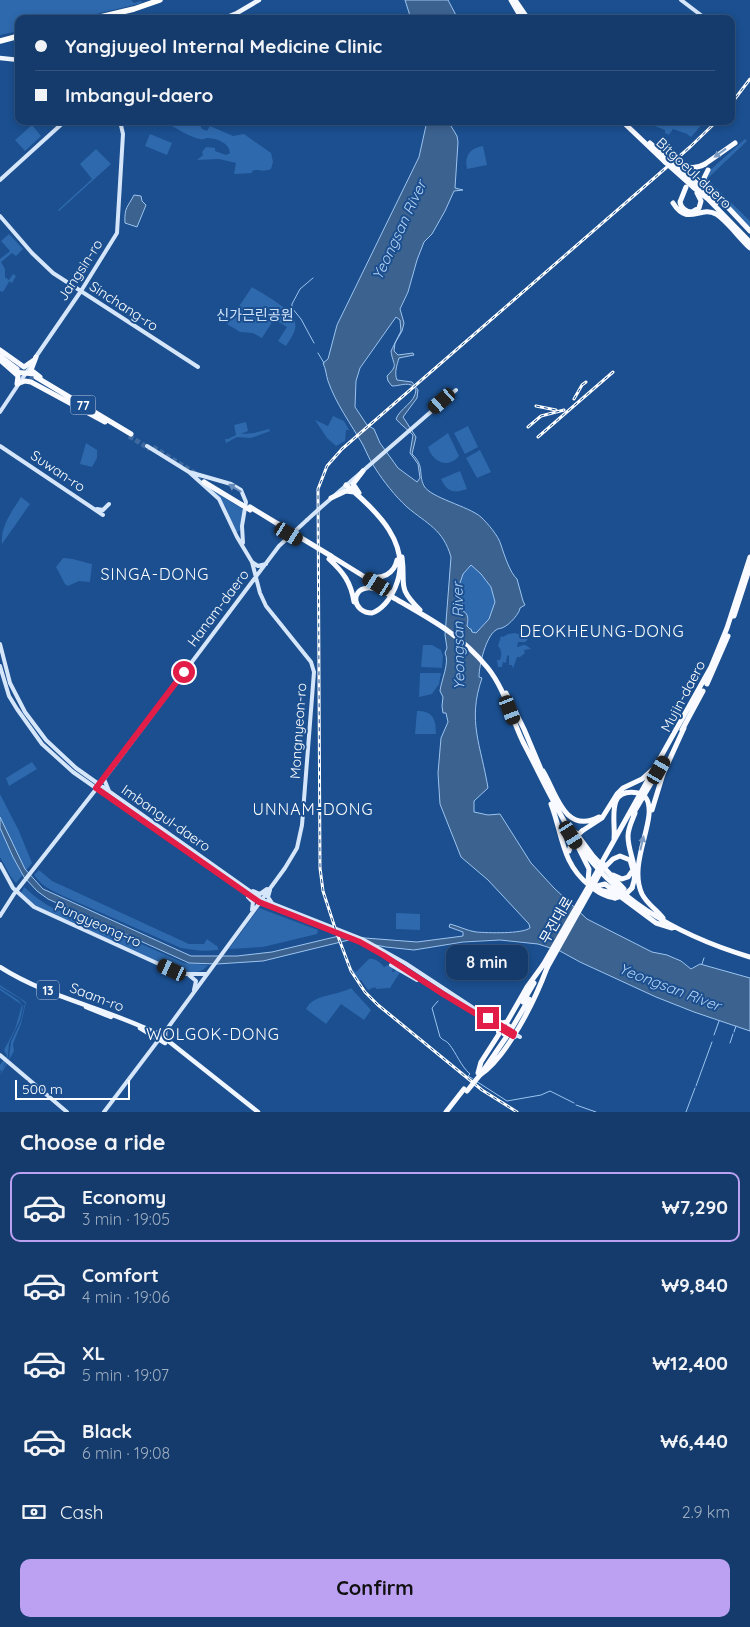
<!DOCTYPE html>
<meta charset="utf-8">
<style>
:root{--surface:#143b6b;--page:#1d4271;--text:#f1f3f6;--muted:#9dadc1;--line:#33557e;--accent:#bca0f2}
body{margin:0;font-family:Quicksand,"Noto Sans KR",sans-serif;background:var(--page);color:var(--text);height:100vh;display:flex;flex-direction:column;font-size:19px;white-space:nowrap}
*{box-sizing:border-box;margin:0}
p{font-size:16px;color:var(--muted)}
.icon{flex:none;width:28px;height:28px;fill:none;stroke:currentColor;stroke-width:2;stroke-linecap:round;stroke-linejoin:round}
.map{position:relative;height:1112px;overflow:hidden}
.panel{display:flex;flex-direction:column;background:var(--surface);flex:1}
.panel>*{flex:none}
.banner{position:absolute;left:15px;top:15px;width:720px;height:110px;border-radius:10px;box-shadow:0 2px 8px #0003,0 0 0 1px var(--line);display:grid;align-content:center;height:110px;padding:0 20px;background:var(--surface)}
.scale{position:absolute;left:15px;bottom:12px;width:115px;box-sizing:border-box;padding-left:5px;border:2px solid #fff;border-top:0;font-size:14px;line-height:18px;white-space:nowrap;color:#fff;-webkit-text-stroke:4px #1b4f8f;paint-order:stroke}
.end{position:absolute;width:22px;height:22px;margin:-11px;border:6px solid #e11d48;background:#fff;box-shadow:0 0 0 2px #fff}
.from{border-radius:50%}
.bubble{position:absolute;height:35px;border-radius:10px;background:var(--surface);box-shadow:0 2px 8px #0003,0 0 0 1px var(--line);font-size:16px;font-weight:800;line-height:35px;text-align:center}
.car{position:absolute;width:15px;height:30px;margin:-15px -8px;border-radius:6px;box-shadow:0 0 4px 1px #0007;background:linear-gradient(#222 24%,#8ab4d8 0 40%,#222 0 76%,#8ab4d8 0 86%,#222 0)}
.banner b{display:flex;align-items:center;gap:18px;height:48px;font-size:19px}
.banner b+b{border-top:1px solid var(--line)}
.banner i{width:12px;height:12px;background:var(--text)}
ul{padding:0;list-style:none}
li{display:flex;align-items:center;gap:15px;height:70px;margin:0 10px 8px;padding:0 10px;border:2px solid transparent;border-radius:10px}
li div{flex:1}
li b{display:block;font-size:19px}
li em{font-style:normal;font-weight:800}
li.current{border-color:var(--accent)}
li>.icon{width:45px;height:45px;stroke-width:1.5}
h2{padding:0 20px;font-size:22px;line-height:60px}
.pay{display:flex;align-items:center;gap:12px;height:55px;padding:0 20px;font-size:19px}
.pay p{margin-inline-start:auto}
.cta{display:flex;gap:10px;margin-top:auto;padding:10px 20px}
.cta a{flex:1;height:58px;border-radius:10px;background:var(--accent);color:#111;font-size:20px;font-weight:800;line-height:58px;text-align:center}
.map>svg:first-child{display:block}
</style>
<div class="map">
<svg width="750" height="1112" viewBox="0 0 750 1112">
<rect width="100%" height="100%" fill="#1b4f8f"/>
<path fill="#2e69ad" d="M0 0H131L134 3 141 1 142 3 75 19H19V31L0 35Z
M167 121H201L200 125 202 129 207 131 210 126 233 136 244 134 271 153 273 162 271 169C262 173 258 168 252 171V173L234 174 236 163 219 159 197 160 203 155 202 152 206 147 215 148V151L226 155 230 153C229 143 218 139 208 138 204 138 205 140 200 139 189 137 177 128 166 123Z
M654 121H705L691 137 687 134 673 129 669 135 665 133V130L655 126Z
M32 125 41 136 25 151 15 140Z
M150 134 172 143 167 155 145 146Z
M745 139 747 141 707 179 750 221V230L706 183V176L709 171Z
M483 146 487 165 467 169C464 156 470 148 483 146Z
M96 149 111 164 59 211 58 210 92 179 80 164Z
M9 234 23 249 16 256 12 253 1 262 5 269V277L9 280 13 274 16 276 12 283 8 281 9 282 3 292 0 291V259L10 251 1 241Z
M252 287C264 295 300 312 295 329 294 334 289 341 286 346L278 341 287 327 274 319 262 338 253 333 240 332 227 324Z
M333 416 344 421 349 430H346L345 441 336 446 327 438 315 420 328 426Z
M246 422 248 431 241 434 254 433 269 429 270 431 251 438 237 437 226 443 225 439H228L236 435 234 425Z
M468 426 478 447 465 454 454 433Z
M448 433 459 456C447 470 432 461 428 447Z
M86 443 97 450V458L92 467 80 464Z
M480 450 491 472 477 478 466 458Z
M460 471 467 489C454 494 447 492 441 479Z
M211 489 244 510 240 531 236 532 225 506Z
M21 497 30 504 2 544C0 527 12 511 21 497Z
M63 558C73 558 82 562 92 564L90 582 79 581 68 586 65 584 56 567Z
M471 565 481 574 491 587 495 602 490 619 476 633 472 632 467 626C468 620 469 615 463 611V601L461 587H459L463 574Z
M515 633 526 637 528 639 525 642H518L517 647C524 646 523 642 531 649L524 650 525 653 520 657H517L513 669 512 665H509V655L507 656 506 663 503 662 502 667H498L497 660H500C502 655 502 650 498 646L501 636 503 637 508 634Z
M423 645H432L441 650 443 656 442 668 421 667Z
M420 673H441L439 684 432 694 419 697Z
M417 711C433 711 436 719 436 734H415Z
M32 762 37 769 9 786 6 778Z
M0 794 19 831 32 863 16 883 11 877 0 857Z
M39 870 52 881 189 944H204L207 939 218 947V950L202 951 181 948 61 895C50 890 41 885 34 875Z
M24 887C36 898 55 913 72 913L184 963 208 965C201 975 187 973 176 971L36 906 23 895 21 893Z
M259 908 318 930 317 934 263 947 229 949Z
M396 913 420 914V930L396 929Z
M369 959C375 958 381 963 384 967L388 965 393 969 392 972H394L396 969 400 972 390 988 376 989 375 987 368 990 361 980H357L351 968 356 972Z
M0 985 26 1002 21 1024 13 1044 14 1051 0 1076 2 1070 0 1071V1065L7 1056 4 1050 15 1029 22 1005 0 990V988L18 1000 23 1006 20 1020 9 1043 8 1056 2 1069 9 1058 11 1042 21 1021 25 1003 19 998 0 987Z
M351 988 371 1010 364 1020 341 1004 326 1024 306 1009C313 994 337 996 351 988Z"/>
<path fill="#3c6290" stroke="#9cc4f0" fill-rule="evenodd" d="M405 0H448L458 19H411Z
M427 121H448L457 136 458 142 455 188 463 190 454 191 445 211 432 234 424 242 417 260 408 292 400 309 404 323 402 331 395 343 394 351 398 355 413 353 414 355 399 358C397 365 394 373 397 380L412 382 418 390 417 398 403 417 416 437 412 454C425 466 418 474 424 486 431 498 468 506 481 517 488 524 498 535 501 545 504 554 510 573 517 579L523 601 525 605 520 608C520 613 509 625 504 627 501 629 498 628 496 630 486 636 479 665 479 677L482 678C467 721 481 745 488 788L474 801V812L488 815 500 814 531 863 554 888 587 919 652 952 667 955 681 961 691 969 700 964 750 978V1031L694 1012 656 997 580 962 560 951 538 944 500 940 463 942 414 950 386 947 349 940 263 961 217 964 189 963 85 916 48 899 37 891 24 877 13 857 0 828V817L25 869 43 889 191 956H237L272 952 339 936 417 942 463 936V932L449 927 450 924C458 926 468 931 476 932 488 933 522 934 530 928L529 924 488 880 461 857 440 804 438 773 441 738 448 722 446 713H443L442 706 443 697 440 691C441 681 450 662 445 653L447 648 445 635 451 557C443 529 427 524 407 507 395 496 384 482 375 468 370 461 367 453 363 445 351 424 336 404 328 381 326 375 326 369 323 363L328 359 337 325 419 157ZM396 317 400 320 401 331 391 351C393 366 399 364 387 376L388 381 392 386C401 386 411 380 416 390 415 403 400 408 396 419 401 425 407 429 413 435L410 453 418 464 420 478 417 482 398 468 380 443 374 429 367 425 355 407 356 381 360 368ZM471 565 481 574 491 587 495 602 489 619 476 633 472 632 471 629H470L467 626C468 620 469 614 463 611L461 589 459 586 463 574Z
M134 195 141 196 142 201 146 205 137 227 125 223C124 207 128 207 134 195Z"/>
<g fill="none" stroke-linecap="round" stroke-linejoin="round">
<path stroke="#9cc4f0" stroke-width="1" d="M313 278 300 289 292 304V308L301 319 314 343
M318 353 324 363
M702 964 704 958
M438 1001 432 1008 440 1037C443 1041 446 1040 449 1044 457 1054 460 1065 470 1074L468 1076 473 1079
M734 1032 736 1026
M714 1035 719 1021
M730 1043 733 1034
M476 1081 507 1101 541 1095 550 1091 574 1103
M696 1086 712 1042
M576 1105 596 1112
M686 1112 695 1088"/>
<path stroke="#3d69a0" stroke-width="5" stroke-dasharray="5 2.5" stroke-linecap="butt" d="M18 366 29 373
M23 373 34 380
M129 436 150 449
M153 447 206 480"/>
<path stroke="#d6e6fa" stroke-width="4" d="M681 0 706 19
M731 37 732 38
M0 180 65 121
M0 216 32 253 53 273 198 367
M35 358 81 291 117 233 123 134 120 121
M0 412 32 364
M0 446 103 515
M147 446 189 472 219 499 237 537 252 562 260 593 266 606 311 662 314 672 302 825 297 848 285 868 164 1033
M189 472 231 484 241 490 246 502 242 526 243 543
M97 509 103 510 109 504
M319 509 456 390
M252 562 258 566 266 564
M0 644 10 683 25 712 46 740 76 768 261 899 362 939 405 963 490 1019
M0 666 9 696 17 709 42 744 73 772 259 902 360 942 383 955 443 994 489 1022
M104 779 109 791
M0 864 13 888 34 907 172 970 184 974H206
M270 890 268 897 272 903
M253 891 260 894 267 889
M248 897 253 902 252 910
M0 916 14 894 104 779 279 546 307 520
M391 965 417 980
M189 975 196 981 194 990
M498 1024 520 1037
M497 1026 515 1037
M0 1055 67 1112
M104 1112 160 1038"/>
<path stroke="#f0f6ff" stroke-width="4.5" d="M222 19 237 13 259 0
M0 58 19 60
M0 967C48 998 110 1009 162 1036L258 1112
M86 1007 111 1017
M140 1028 165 1043
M156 1033 165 1031V1038"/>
<path stroke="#f8faff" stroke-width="5" d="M511 0 522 19
M515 0 528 19
M622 121 665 162
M650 143 668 159
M658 147 670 156
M705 164 735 143
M708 170 704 178 706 184 750 231
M696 178 707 189
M695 184 716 203
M686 187 680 202C681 208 686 212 692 212L699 208 701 201 697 193
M693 187 708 199 750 242
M673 203C688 227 700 205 716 214 727 221 740 239 750 248
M0 350 24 367 34 360
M0 356 17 369
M36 357 31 370 40 377
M0 360 18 376 17 384
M14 372 35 374
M36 377 131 434
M17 384 25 381 31 382 105 422
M204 482 242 505
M346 485C376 510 414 545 395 588 390 599 383 609 372 613 353 613 350 590 367 588 372 587 378 590 383 591
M359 493 353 484 363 471
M331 498 346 491 354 492
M250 507 278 524
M331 556 389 592
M402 557C406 586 396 586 420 610
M329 559C343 572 351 582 354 602
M368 576C382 580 394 574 397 560
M394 598C430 619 460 634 487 667 505 689 511 717 523 742 541 776 556 810 577 842 617 902 683 937 750 957
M734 616 750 567
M707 684 728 636
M506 693 524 729 543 774
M682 730 703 691
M543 771C556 792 564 835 599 817
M646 798C659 818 627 862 642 894 647 904 656 909 663 918
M551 804C563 835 561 863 590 886 598 892 605 897 615 898
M652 810 663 774 684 728
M633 814 663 763
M582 831 602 818 617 794 623 788 642 779 652 770
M576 833 593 856 624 889
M614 839C616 821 605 787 638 793
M579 849 589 869 588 881
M602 862 711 667 727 628 750 557
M606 866 613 859 620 856 630 860 633 870 628 877 622 879 613 875
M591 882 598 870
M594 884 600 873
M597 886 605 884 618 894
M632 888C640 867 628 855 628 836 628 828 632 821 635 813
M599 890 617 894 656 923 672 928
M523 1002 534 983
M488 1017 502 1023 507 1022 527 987 543 965
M512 1028 529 999
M483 1071 507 1036
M478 1073 481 1062 499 1034 498 1029 487 1021
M480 1075C508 1056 535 1000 547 968
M446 1112 464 1089"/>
<path stroke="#fff" stroke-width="5.5" d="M92 19 134 9 160 0
M0 41 19 36"/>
<g stroke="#fff" stroke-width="3">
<path id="rail" d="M731 104 750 79
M574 399 582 385 586 382
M536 406 556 410
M528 427 541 416 564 410
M538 437 613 372
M517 1112 482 1090 378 1005 365 992 351 971 336 931 323 891 320 868 318 489 327 466 342 449 690 147 717 121"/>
</g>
<use href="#rail" stroke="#1b4f8f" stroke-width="1" stroke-dasharray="4" stroke-linecap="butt"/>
<path stroke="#d6e6fa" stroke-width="4" d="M307 520 319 509"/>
<path stroke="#f8faff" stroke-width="5" d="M670 156C680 165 691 172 705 164
M668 159 695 184
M665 162 693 187
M242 505 250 510
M278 524 331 556
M388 594 394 598
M569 851 572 841 582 831
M598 870 602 862
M600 873 605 865
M615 898 625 895 632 888
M543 965 591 882
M547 968 594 884
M504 1034 509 1026
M467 1091 480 1075"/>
</g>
<defs><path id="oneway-solid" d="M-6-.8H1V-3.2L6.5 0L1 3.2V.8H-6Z" transform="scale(1.25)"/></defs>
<g fill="#7e9cc1">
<use href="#oneway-solid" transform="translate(720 153) rotate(144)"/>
<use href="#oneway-solid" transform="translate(642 843) rotate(-77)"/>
</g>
<use fill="#668bba" href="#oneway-solid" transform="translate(235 488) rotate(-148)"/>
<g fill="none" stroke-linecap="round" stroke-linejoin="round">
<path stroke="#e11d48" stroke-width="6" d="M184 672 96 788 259 902 360 942 383 955 443 994 513 1036 514 1033 488 1018"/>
</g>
<g text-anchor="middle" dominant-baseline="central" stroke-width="4" stroke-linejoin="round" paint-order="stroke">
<g fill="#1b4f8f" stroke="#bbcadd" stroke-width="1">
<rect x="70.5" y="395.5" width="25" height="19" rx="4"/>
<rect x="37" y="980.5" width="22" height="19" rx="4"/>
</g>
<g font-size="12" font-weight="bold" fill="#fff">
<text x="83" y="405">77</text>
<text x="48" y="990">13</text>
</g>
<g font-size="14" fill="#fff" stroke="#1b4f8f">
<text transform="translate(694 173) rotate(43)">Bitgoeul-daero</text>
<text transform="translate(80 270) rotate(-57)">Jangsin-ro</text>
<text transform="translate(124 306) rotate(33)">Sinchang-ro</text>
<text transform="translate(58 471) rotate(34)">Suwan-ro</text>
<text transform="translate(218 608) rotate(-53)">Hanam-daero</text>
<text transform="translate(683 696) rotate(-62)">Mujin-daero</text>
<text transform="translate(298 731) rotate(-86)">Mongnyeon-ro</text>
<text transform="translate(166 818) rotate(35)">Imbangul-daero</text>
<text transform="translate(556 920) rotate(-60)">무진대로</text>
<text transform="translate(98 924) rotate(24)">Pungyeong-ro</text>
<text transform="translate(97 997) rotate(21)">Saam-ro</text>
</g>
<g font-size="14" fill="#cfe3fa" stroke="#1b4f8f">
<text x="255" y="315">신가근린공원</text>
</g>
<g font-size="15" font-style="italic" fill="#b5d3f5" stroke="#1b4f8f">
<text transform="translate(399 230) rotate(-65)">Yeongsan River</text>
<text transform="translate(458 636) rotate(-91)">Yeongsan River</text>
<text transform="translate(670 987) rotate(21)">Yeongsan River</text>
</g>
<g font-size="16" letter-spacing="1" fill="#fff" stroke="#1b4f8f">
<text x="155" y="574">SINGA-DONG</text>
<text x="602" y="631">DEOKHEUNG-DONG</text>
<text x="313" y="809">UNNAM-DONG</text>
<text x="213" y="1034">WOLGOK-DONG</text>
</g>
</g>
</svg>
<div class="scale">500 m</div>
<i class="end from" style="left:184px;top:672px"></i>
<i class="end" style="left:488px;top:1018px"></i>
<div class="bubble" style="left:446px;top:945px;width:82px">8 min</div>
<i class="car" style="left:442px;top:401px;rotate:229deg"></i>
<i class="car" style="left:289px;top:534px;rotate:121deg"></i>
<i class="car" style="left:377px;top:584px;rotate:302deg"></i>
<i class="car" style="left:510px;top:710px;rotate:159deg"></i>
<i class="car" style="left:659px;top:770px;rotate:30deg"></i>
<i class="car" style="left:571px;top:835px;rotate:148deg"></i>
<i class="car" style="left:172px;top:970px;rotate:295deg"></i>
<div class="banner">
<b><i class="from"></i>Yangjuyeol Internal Medicine Clinic</b>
<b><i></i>Imbangul-daero</b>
</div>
</div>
<section class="panel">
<h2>Choose a ride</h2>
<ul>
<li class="current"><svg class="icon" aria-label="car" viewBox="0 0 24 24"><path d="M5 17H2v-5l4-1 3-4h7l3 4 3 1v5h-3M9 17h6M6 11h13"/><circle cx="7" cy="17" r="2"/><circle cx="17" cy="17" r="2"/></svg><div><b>Economy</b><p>3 min · 19:05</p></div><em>₩7,290</em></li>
<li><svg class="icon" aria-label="car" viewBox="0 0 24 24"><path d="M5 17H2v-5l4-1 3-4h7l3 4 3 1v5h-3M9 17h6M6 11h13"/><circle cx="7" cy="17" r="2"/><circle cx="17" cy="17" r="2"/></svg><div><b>Comfort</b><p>4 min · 19:06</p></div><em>₩9,840</em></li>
<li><svg class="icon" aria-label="car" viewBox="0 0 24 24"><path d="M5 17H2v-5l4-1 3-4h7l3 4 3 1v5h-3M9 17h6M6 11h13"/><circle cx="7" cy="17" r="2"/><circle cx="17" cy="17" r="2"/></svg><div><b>XL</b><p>5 min · 19:07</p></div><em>₩12,400</em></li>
<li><svg class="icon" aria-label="car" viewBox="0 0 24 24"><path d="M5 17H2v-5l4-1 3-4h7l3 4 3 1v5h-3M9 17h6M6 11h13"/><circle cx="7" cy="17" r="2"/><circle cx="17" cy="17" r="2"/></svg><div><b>Black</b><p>6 min · 19:08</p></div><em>₩6,440</em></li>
</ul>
<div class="pay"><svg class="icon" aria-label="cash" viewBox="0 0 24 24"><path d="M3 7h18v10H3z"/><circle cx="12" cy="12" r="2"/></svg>Cash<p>2.9 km</p></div>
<div class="cta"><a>Confirm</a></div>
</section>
